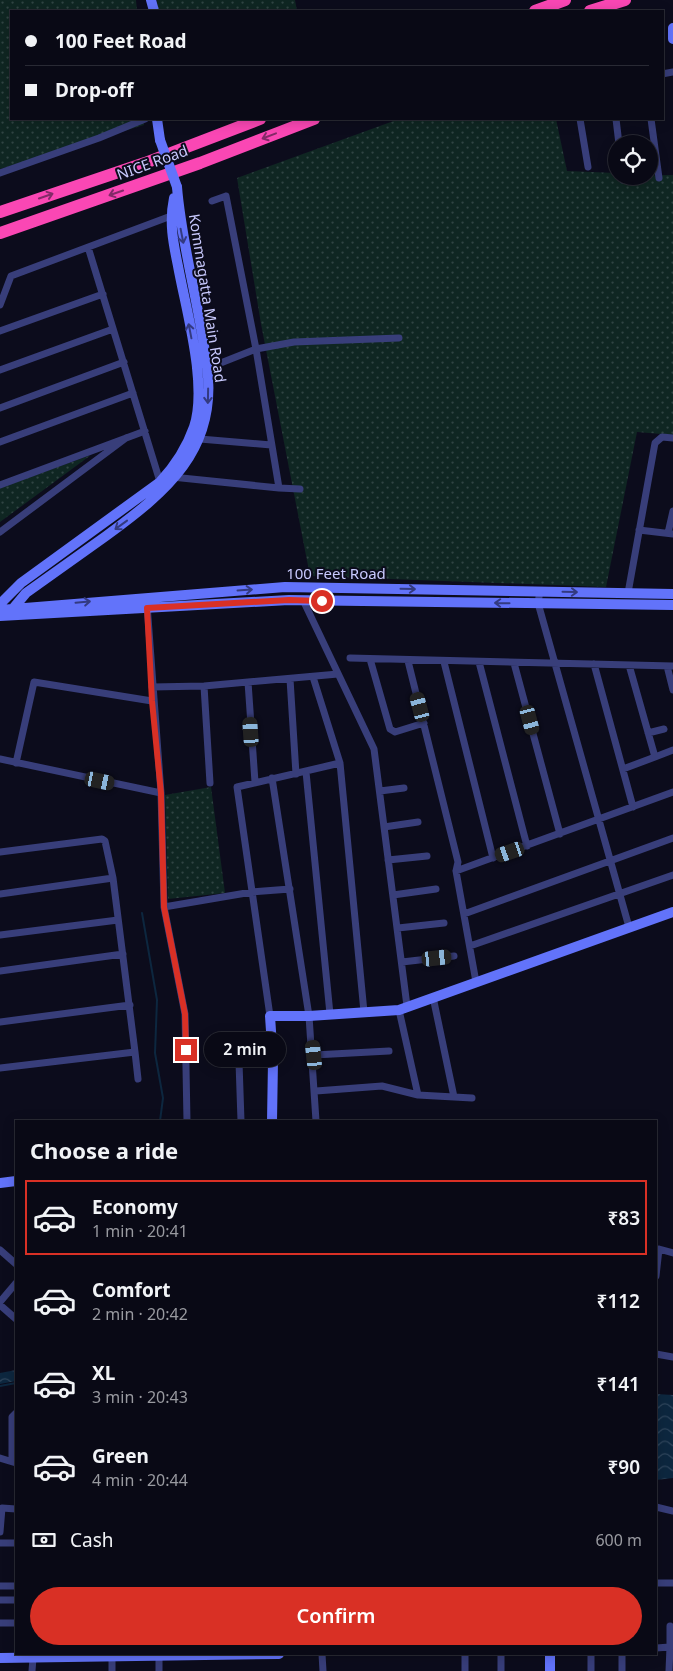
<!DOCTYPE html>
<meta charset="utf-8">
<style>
:root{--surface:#090915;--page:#171722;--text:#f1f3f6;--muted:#999aa0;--line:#292a34;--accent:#d93025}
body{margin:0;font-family:"Noto Sans",sans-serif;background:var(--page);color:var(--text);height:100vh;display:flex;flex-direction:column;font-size:19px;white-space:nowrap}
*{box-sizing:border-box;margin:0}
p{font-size:16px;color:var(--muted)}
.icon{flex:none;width:28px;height:28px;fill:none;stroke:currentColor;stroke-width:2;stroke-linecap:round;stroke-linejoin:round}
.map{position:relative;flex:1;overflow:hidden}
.sheet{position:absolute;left:15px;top:1120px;width:642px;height:535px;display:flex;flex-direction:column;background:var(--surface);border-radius:0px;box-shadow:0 2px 12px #0003,0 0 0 1px var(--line)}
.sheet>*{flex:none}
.hud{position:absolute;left:10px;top:10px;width:654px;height:110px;border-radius:0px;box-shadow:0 2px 12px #0003,0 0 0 1px var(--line);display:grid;align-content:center;height:110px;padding:0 15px;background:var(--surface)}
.buttons{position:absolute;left:608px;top:135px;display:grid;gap:10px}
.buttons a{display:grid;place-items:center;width:50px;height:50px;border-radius:50%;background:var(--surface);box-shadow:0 2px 12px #0003,0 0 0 1px var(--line);font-size:25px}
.end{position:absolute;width:22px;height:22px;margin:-11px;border:6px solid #d93025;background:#fff;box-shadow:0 0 0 2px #fff}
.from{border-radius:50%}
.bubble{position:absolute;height:35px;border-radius:18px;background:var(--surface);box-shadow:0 2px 12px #0003,0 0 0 1px var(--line);font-size:16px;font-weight:600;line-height:35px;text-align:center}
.car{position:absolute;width:15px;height:30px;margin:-15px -8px;border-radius:6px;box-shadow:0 0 4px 1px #0007;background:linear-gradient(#222 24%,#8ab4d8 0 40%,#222 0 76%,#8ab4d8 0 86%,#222 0)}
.hud b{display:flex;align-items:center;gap:18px;height:48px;font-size:19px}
.hud b+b{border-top:1px solid var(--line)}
.hud i{width:12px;height:12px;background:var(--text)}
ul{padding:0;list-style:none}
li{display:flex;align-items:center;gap:15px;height:75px;margin:0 10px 8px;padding:0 5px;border:2px solid transparent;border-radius:0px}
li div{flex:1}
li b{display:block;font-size:19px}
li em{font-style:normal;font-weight:600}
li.active{border-color:var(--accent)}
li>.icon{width:45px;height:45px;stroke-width:1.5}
h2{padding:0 15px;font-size:22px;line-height:60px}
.pay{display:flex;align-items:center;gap:12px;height:55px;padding:0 15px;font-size:19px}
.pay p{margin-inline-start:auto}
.primary-button{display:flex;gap:10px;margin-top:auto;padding:10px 15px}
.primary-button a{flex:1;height:58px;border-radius:30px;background:var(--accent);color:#fff;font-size:20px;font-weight:600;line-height:58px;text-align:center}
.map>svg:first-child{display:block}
</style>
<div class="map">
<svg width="673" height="1671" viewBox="0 0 673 1671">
<defs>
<pattern id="grass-dots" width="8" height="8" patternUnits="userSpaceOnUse" patternTransform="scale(1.25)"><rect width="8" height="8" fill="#0f2622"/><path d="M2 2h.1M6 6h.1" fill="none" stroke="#304443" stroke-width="1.8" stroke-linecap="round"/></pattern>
<pattern id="water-waves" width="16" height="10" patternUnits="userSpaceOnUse" patternTransform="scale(1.25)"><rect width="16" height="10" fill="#0d273f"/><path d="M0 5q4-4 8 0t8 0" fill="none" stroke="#2f455c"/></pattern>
</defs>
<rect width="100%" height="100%" fill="#0c0c1c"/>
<path fill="url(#grass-dots)" d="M0 0H136L137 11H11V119H143L144 125 0 169Z
M157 0H295L297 11H158Z
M399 119H556L567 171 616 173V176L673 175V435L637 432 606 587 310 576 261 324 237 178Z
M91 455 0 522V488Z
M211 787 225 893 168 899 165 795Z"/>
<path fill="url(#water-waves)" d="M16 1370V1381L0 1384V1373Z
M656 1394 673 1395V1478L656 1480Z"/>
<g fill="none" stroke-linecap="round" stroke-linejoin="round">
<path stroke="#0d273f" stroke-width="2" d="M142 913 157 1000 155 1053 163 1098 160 1121
M0 1386 16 1383"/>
<path stroke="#383e7a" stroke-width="7" d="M662 74 673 72
M580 119 588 167
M616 119 619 144
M651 119 659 178
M0 173 99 138 145 119
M623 176V180
M88 247 161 485
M0 305 11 276 171 216
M0 331 103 294
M208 368 256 349 294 342 399 338
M0 370 113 329
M0 408 124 362
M200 439 271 445
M0 442 133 393
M172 477 279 488 256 349 226 196 212 201
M0 485 145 431
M279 488 300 489
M639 530 673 534
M0 532 126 438
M668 533 673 511
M540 591 538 603 629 927
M628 593 655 443 662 437 673 438
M303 600 374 749 407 1006
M147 604 161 793 164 907 185 1014 187 1121
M350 658 673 666
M370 659 390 729 395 732 424 723
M408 661 458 862 456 871 476 982
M444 662 493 858
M479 662 527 846
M514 663 560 834
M594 664 633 807
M629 665 655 757 673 750
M667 666 673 690
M313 677 340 763 364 1012
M290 679 296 774
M248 682 255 782
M204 686 210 783
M152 687 204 686 338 674
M648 733 664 729
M0 759 161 793
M16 763 34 682 152 701
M623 769 655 757
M306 772 330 1014
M272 778 309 1016 316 1121
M380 791 404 788
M384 827 418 822
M0 852 102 839 105 841 113 878 135 1052 0 1068
M388 860 427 856
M456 871 673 792
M0 894 113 878
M393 895 436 889
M164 907 252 892 290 889
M464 914 673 838
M398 928 444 923
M0 935 118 920
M470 946 673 875
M402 962 454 956
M0 971 123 954
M433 997 454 1097
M399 1010 418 1095 472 1098
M270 1016 237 787 340 763
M0 1022 130 1005
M135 1052 138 1079
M314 1055 389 1051
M316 1091 382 1086 418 1095
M241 1121 239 1062 273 1061
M0 1250 16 1264
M656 1276 659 1249 673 1253
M0 1302 16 1283
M0 1305 16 1319
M656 1354 673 1357
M0 1458 16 1463
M12 1461V1417L16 1413
M656 1507 673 1511
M0 1532 2 1508 16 1509
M0 1543H16
M656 1583H673
M0 1586H16
M0 1600H16
M0 1623H16
M670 1647V1626
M656 1648 670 1647 669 1671
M322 1654 323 1671
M465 1654V1671
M501 1654V1671
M591 1654V1671
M622 1654V1671
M32 1671 33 1658
M112 1671V1654
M159 1671V1654"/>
<path stroke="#6273fa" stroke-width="10" d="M151 0 154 11
M673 28V39
M157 119 160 140
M0 604 21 583 160 482C174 467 187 447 194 427 208 385 186 310 178 266 173 242 169 222 174 198
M0 610 285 587 673 594
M11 611 26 593C53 574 79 555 106 536 166 492 218 450 207 367 200 306 182 249 177 187
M0 616 289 600 673 605
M272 1121 273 1061 270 1016H309L399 1010 673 912
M0 1183 16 1181
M550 1654V1671
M0 1658 279 1654"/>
<path stroke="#fa47b4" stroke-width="12" d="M535 11 565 0
M590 11 625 0
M0 212 145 163 260 119
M0 233 200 163 314 119"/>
<path stroke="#6273fa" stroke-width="10" d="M160 140 177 187"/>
</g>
<defs><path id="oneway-shaft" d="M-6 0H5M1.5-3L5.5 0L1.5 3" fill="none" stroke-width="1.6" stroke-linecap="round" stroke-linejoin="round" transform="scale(1.25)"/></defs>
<g stroke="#832a68">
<use href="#oneway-shaft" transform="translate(269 136) rotate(159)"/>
<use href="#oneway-shaft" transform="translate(116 193) rotate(161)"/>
<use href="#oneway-shaft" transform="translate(46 196) rotate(-19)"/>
</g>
<g stroke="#333a80">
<use href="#oneway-shaft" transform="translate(182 236) rotate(79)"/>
<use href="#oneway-shaft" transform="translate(190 331) rotate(-101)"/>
<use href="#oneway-shaft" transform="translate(208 396) rotate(91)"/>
<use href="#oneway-shaft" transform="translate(121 525) rotate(144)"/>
<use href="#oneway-shaft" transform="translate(408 589) rotate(1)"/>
<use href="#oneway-shaft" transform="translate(245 590) rotate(-4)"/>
<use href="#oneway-shaft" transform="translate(570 592) rotate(1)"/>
<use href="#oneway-shaft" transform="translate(83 602) rotate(-5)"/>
<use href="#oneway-shaft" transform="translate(502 603) rotate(-179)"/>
</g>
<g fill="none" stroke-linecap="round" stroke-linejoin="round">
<path stroke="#d93025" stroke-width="6" d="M186 1050 185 1014 164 907 161 793 152 701 147 608 289 600 322 601"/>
</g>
<g text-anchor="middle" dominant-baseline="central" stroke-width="4" stroke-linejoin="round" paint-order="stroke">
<g font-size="15" fill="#c8c9fd" stroke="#0c0c1c">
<text transform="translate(152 162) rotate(-20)">NICE Road</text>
<text transform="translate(208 298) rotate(81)">Kommagatta Main Road</text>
<text x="336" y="573">100 Feet Road</text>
</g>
</g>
</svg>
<div class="buttons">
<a><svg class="icon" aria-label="locate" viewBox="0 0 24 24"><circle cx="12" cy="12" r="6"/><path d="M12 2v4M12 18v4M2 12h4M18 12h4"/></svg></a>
</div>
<i class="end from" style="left:322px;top:601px"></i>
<i class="end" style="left:186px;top:1050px"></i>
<div class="bubble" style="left:204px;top:1032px;width:82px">2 min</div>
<i class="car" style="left:420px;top:707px;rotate:345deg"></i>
<i class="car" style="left:530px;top:720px;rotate:165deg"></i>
<i class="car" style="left:251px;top:732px;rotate:356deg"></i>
<i class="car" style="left:100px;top:781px;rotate:102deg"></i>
<i class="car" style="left:510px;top:852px;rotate:251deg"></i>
<i class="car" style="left:437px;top:958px;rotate:84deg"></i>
<i class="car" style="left:314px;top:1055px;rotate:354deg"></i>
<div class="hud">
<b><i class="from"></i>100 Feet Road</b>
<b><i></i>Drop-off</b>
</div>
<section class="sheet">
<h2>Choose a ride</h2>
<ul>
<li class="active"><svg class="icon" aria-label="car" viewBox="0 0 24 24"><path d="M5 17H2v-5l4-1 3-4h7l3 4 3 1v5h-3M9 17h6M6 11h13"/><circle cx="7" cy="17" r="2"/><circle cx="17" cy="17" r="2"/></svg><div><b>Economy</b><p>1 min · 20:41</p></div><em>₹83</em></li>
<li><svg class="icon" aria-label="car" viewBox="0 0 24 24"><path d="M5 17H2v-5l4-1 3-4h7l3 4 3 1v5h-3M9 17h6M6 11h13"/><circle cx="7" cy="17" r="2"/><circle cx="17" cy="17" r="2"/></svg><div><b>Comfort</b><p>2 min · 20:42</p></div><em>₹112</em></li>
<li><svg class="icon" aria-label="car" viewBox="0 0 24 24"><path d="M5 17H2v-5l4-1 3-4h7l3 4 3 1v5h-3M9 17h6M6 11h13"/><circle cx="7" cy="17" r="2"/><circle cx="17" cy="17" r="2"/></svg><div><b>XL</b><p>3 min · 20:43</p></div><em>₹141</em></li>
<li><svg class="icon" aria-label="car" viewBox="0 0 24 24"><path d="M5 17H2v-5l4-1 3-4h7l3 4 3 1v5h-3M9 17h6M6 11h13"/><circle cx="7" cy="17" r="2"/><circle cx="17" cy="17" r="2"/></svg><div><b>Green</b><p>4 min · 20:44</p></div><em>₹90</em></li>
</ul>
<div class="pay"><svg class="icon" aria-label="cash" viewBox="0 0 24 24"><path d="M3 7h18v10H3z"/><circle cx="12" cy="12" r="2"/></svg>Cash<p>600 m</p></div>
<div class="primary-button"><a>Confirm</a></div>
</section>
</div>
